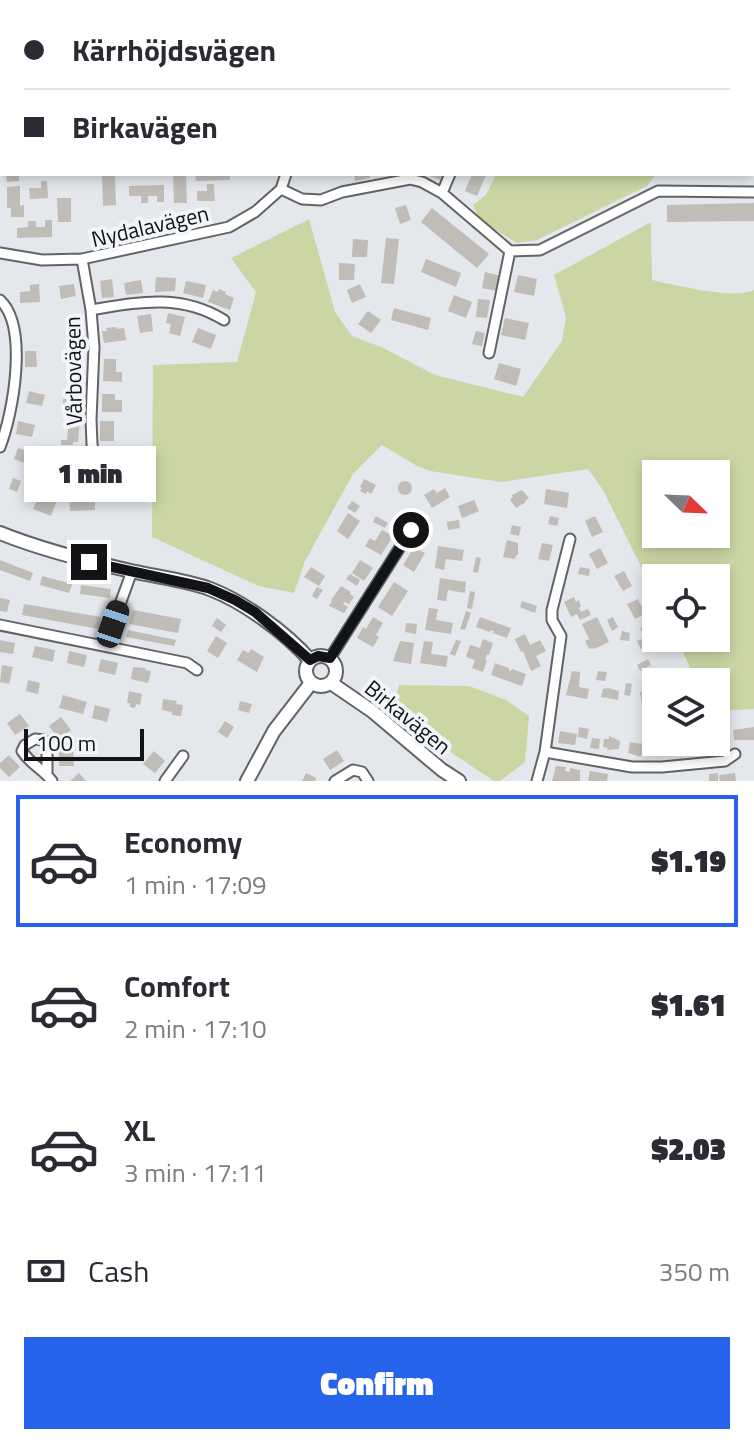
<!DOCTYPE html>
<meta charset="utf-8">
<style>
:root{--surface:#fff;--page:#f2f2f3;--text:#2b2b33;--muted:#7c7c81;--line:#e1e1e2;--accent:#2563eb}
body{margin:0;font-family:"Titillium Web",sans-serif;background:var(--page);color:var(--text);height:100vh;display:flex;flex-direction:column;font-size:30px;white-space:nowrap}
*{box-sizing:border-box;margin:0}
p{font-size:26px;color:var(--muted)}
.icon{flex:none;width:44px;height:44px;fill:none;stroke:currentColor;stroke-width:2;stroke-linecap:round;stroke-linejoin:round}
.map{position:relative;height:781px;overflow:hidden}
.sheet{display:flex;flex-direction:column;background:var(--surface);flex:1}
.sheet>*{flex:none}
.guide{position:absolute;left:0px;top:0px;width:754px;height:176px;box-shadow:0 4px 12px #0003;display:grid;align-content:center;height:176px;padding:0 24px;background:var(--surface)}
.needle{width:52px;rotate:113deg}
.fabs{position:absolute;left:642px;top:460px;display:grid;gap:16px}
.fabs a{display:grid;place-items:center;width:88px;height:88px;border-radius:0px;background:var(--surface);box-shadow:0 4px 12px #0003;font-size:40px}
.scale{position:absolute;left:24px;bottom:20px;width:120px;box-sizing:border-box;padding-left:8px;border:4px solid #121314;border-top:0;font-size:22px;line-height:28px;white-space:nowrap;color:#121314;-webkit-text-stroke:6px #f1f4f8;paint-order:stroke}
.end{position:absolute;width:36px;height:36px;margin:-18px;border:10px solid #121314;background:#fff;box-shadow:0 0 0 4px #fff}
.from{border-radius:50%}
.bubble{position:absolute;height:56px;border-radius:0px;background:var(--surface);box-shadow:0 4px 12px #0003;font-size:26px;font-weight:800;line-height:56px;text-align:center}
.car{position:absolute;width:24px;height:48px;margin:-24px -12px;border-radius:10px;box-shadow:0 0 6px 2px #0007;background:linear-gradient(#222 24%,#8ab4d8 0 40%,#222 0 76%,#8ab4d8 0 86%,#222 0)}
.guide b{display:flex;align-items:center;gap:28px;height:76px;font-size:30px}
.guide b+b{border-top:2px solid var(--line)}
.guide i{width:20px;height:20px;background:var(--text)}
ul{padding:14px 0 0;list-style:none}
li{display:flex;align-items:center;gap:24px;height:132px;margin:0 16px 12px;padding:0 8px;border:4px solid transparent;border-radius:0px}
li div{flex:1}
li b{display:block;font-size:30px}
li em{font-style:normal;font-weight:800}
li.on{border-color:var(--accent)}
li>.icon{width:72px;height:72px;stroke-width:1.5}
.pay{display:flex;align-items:center;gap:20px;height:88px;padding:0 24px;font-size:30px}
.pay p{margin-inline-start:auto}
.primary-button{display:flex;gap:16px;margin-top:auto;padding:16px 24px}
.primary-button a{flex:1;height:92px;border-radius:0px;background:var(--accent);color:#fff;font-size:32px;font-weight:800;line-height:92px;text-align:center}
.map>svg:first-child{display:block}
</style>
<div class="map">
<svg width="754" height="781" viewBox="0 0 754 781">
<rect width="100%" height="100%" fill="#e4e7eb"/>
<path fill="#cbd6a4" fill-rule="evenodd" d="M416 0H635L636 2H417Z
M496 174H656L647 186 537 240 517 243 480 220 473 205 486 195Z
M309 219 335 312 352 336 381 347 435 375 523 397 562 341 566 317 554 275 651 222 652 280C676 285 732 300 754 290V709L716 711V682H697L676 638H716V578H656V597L603 490 588 469 501 482 430 471 417 466 382 445 353 474 305 561 294 593 259 586 152 537 153 365 237 362 256 292 231 258ZM656 474H716V534H656Z
M399 685 469 686 506 700 529 716 525 762 500 781H494L434 741 395 700Z"/>
<path fill="#c0bdb9" d="M6 174H19V181L7 182Z
M102 174H115L116 205 103 206Z
M173 174H186L187 203H174Z
M195 174H230V180L196 181Z
M354 174H369L370 178 355 181Z
M424 174H443L441 180Z
M472 174 486 175 477 196 465 191Z
M41 181H47L48 198 30 199 29 188H41Z
M207 184H214L215 201H197V191H207Z
M164 185V202H157V196H148V203H141V196H129V186Z
M20 186V206L24 205V217H11V208H7V187Z
M57 198H71V222H58Z
M754 203V221L667 222V205Z
M406 205 411 220 400 224 395 208Z
M432 208 489 254 477 268 421 222Z
M45 220H52V237L17 238V228L28 227V221H36V227H45Z
M386 238 399 239 394 284 381 283Z
M353 239 368 240 367 257H352Z
M426 259 461 273 456 287 421 272Z
M339 263 355 264 354 280H339Z
M485 272 501 276 497 291 482 288Z
M518 275 537 279 534 296 514 292Z
M156 277 176 278 175 291 155 292Z
M112 279 114 297 102 298 100 281Z
M141 280 143 293 126 295 124 283Z
M186 281 206 285 203 298 183 293Z
M39 284 40 302 20 303V292L30 291V285Z
M74 284 76 296 61 299 59 286Z
M360 284 366 297 352 303 347 290Z
M219 289 226 292 225 294 234 298 230 310 208 302 213 290 218 292Z
M454 295 472 302 466 318 448 311Z
M478 299 490 300 487 318 476 317Z
M394 308 431 318 428 330 391 320Z
M368 311 381 320 371 333 358 324Z
M168 313 185 317 180 336 169 333 171 324 166 323Z
M151 314 153 331 140 333 137 316Z
M80 317 82 337 70 338 68 319Z
M505 318 529 323 525 340 501 335Z
M116 327 117 329 124 328 126 340 104 343 102 331H107L106 328Z
M198 328 216 335 211 349 192 342Z
M476 331 485 333 482 346 472 344Z
M25 351H36L37 367H25Z
M71 355 83 356 82 372H70Z
M104 359H116V372H122V382L103 381Z
M499 363 521 369 516 386 494 379Z
M29 391 45 395 42 406 26 403Z
M69 391H81L80 412 63 411V399H69Z
M102 394H115V400H122V412H102Z
M69 420 80 421 78 442H73V445H61V440H67Z
M18 421 35 425 32 437 16 434Z
M100 421H114V441H100Z
M18 448 31 452 27 464 14 459Z
M122 455 125 469 107 473 104 459Z
M63 457H82V469L63 470Z
M13 478 21 481 17 492 9 489Z
M364 479 376 485 371 494 367 491 366 494 360 491 362 488 360 487Z
M398 488a7 7 0 1 1 14 0a7 7 0 1 1-14 0Z
M128 483 133 495 117 502 112 490Z
M445 488 450 497 432 508 424 495 434 489 437 493Z
M546 489 569 493 567 508 544 504Z
M48 490 59 494 51 516 33 509 37 500 43 502Z
M522 490 529 498 525 501 526 502 516 508 510 500 513 497 512 495Z
M95 497V510L70 511 69 498Z
M474 500 479 511 462 518 458 506Z
M352 501 360 506 355 513 347 508Z
M348 513 360 521 348 539 337 531Z
M376 516 388 523 385 528 373 522Z
M550 516 559 518 557 526 548 524Z
M595 516 603 532 592 537 585 521Z
M459 520 460 528 448 530 447 522Z
M512 525 521 527 519 536 510 534Z
M382 530 393 536 381 555 365 546 370 538 375 541Z
M507 540 518 543V555H516L515 559 503 557Z
M542 543 553 545 549 561 538 559Z
M438 546 464 550 462 561 446 559 444 570 435 568Z
M414 547 425 553 414 572 403 565Z
M600 548 608 563 597 569 589 554Z
M476 557 481 558 478 573 473 572Z
M0 560 33 573 30 581 0 570Z
M360 560 373 568 364 581 352 573Z
M311 567 325 576 319 586 304 577Z
M580 567 590 569 589 576 578 574Z
M624 571 632 586 623 591 614 576Z
M350 574 360 580 357 586 346 579Z
M42 576 72 584 69 593 40 585Z
M440 578 466 582 465 593 448 590 446 601 437 600Z
M394 582 408 591 392 616 378 607Z
M81 585 111 589 110 598 80 594Z
M341 586 351 592 350 594 354 597 349 604 345 602 343 604 348 607 344 613 329 606 332 601 331 600Z
M317 587 323 590 317 599 312 596Z
M470 591 475 592 472 609 467 608Z
M574 597 576 602 579 600 581 606 579 608 581 612 588 609 591 615 580 620 577 614 571 617 564 602Z
M0 598 10 600 7 612 0 611Z
M638 599 645 614 635 619 627 604Z
M522 601 537 606 535 613 520 607Z
M24 604 101 617 99 629 22 615Z
M429 608 438 609 436 620 453 623 451 634 425 630Z
M133 610 181 619 178 633 129 624Z
M466 611 471 613 465 630 460 629Z
M373 617 383 623 376 635 379 637 373 647 357 638 363 627 366 629Z
M480 617 511 628 507 638 493 633 494 631 491 630 490 632 476 627Z
M597 617 609 642 594 649 593 648 589 649 585 641 589 639 582 624Z
M613 617 618 627 612 631 607 620Z
M217 618 226 625 221 632 212 626Z
M406 623 417 624 416 634 405 632Z
M651 624 659 641 641 649 637 641 645 638 640 628Z
M128 630 176 640 174 646 126 637Z
M622 631 630 633 629 641 620 640Z
M525 634 530 645 540 640 546 651 536 656 541 666 531 671 523 651 521 652 515 639Z
M216 636 227 643 218 658 207 651Z
M483 639 493 643 489 655 487 654 485 660H487L483 672 472 668 475 660 466 657 470 645 480 648Z
M0 640 15 643 13 654 0 652Z
M456 640 461 641 455 656 450 654Z
M400 641 414 643 411 664 393 661Z
M424 641 433 642 431 654 448 656 446 667 420 663Z
M35 646 55 650 53 662 32 657Z
M251 649 264 657 257 672 237 660 243 650 249 653Z
M69 651 87 655 84 667 67 663Z
M101 659 118 663 115 675 98 671Z
M648 659 651 665 640 671 637 665Z
M495 663 509 668V671H511L512 669 526 674 522 686 491 675Z
M2 665 13 667 9 684 0 682Z
M133 667 146 668 145 670 151 671 148 683 131 679Z
M677 670 683 682H669L666 675Z
M572 671 580 672 579 687 589 689 587 699 566 695Z
M598 671 607 672 605 681 596 680Z
M28 680 40 683 38 694 26 691Z
M626 683 632 684 630 696 624 695Z
M608 688 619 691 618 700 601 697 603 689Z
M652 690 654 707 643 709 640 692Z
M129 691 142 694 140 705 136 704 135 708 130 707V703H127Z
M63 695 87 702 83 714 59 708Z
M163 699 177 701 176 704 183 705 181 716 172 715V712L162 710Z
M240 701 252 704 249 713 238 710Z
M95 705 110 709 107 722 92 718Z
M20 714 29 726 15 735 7 723Z
M61 717 71 730 59 739 49 726Z
M225 721 234 727 227 738 218 732Z
M579 727 589 729 587 739 578 737Z
M754 727V740H734L733 730Z
M728 729 729 737 720 738V730Z
M560 731 577 734 575 745 558 743Z
M718 732 720 749 699 751 698 742H716V733Z
M609 736 620 741 619 749 607 750 608 748 603 747 604 739H609Z
M592 738 600 739 599 749 590 748Z
M630 742 641 744 642 742 647 743V745L649 746 647 756 641 755V757L628 753Z
M677 743 678 755 663 756 662 744Z
M59 750H73L74 766H59Z
M337 750 344 761 330 770 323 759Z
M154 751 165 761 155 773 143 764Z
M9 755 20 767 9 777 0 768V763Z
M556 766 566 767 565 771 570 772V768L580 770V781H552Z
M590 771 608 774 607 781H588Z
M79 773 86 781H70Z
M306 773 316 778 315 781H302Z
M718 773V781H709V774Z
M735 773 736 781H720L719 775Z"/>
<g fill="none" stroke-linecap="round" stroke-linejoin="round">
<g stroke="#616366" stroke-width="13">
<path id="minor" d="M312 2 313 0
M396 2V0
M281 189 302 199 321 200 342 192 410 179 422 182 442 193 510 251 540 250 658 191 754 192
M442 193 450 174
M0 253 42 260 82 259 229 227 255 212 281 189 286 174
M82 259 91 310 94 347 91 419 92 444 99 482
M0 300C29 327 13 414 0 447
M91 310C139 302 180 293 224 320
M489 353 510 251
M0 625 187 663 197 670
M105 646 132 571
M330 658 411 530
M545 752 632 767H662L725 761 735 754
M47 774V747L44 740 35 739 25 745 22 751C30 764 43 769 52 781
M165 781 183 756
M335 781 353 770 362 772 368 781
M537 781 545 752 561 636 552 620V610L570 539"/>
</g>
<g stroke="#616366" stroke-width="16">
<path id="tertiary" d="M0 533C42 550 86 561 131 571 157 577 185 580 210 589 244 602 285 632 310 660
M306 671a15 15 0 1 1 30 0a15 15 0 1 1-30 0Z
M331 683 372 711 442 770 459 781
M247 781 274 731 311 683"/>
</g>
<use href="#minor" stroke="#fff" stroke-width="9"/>
<use href="#tertiary" stroke="#fff" stroke-width="12"/>
</g>
<g fill="none" stroke-linecap="round" stroke-linejoin="round">
<path stroke="#121314" stroke-width="10" d="M89 562 208 588 235 600 255 612 310 660 318 656 330 658 411 530"/>
</g>
<g text-anchor="middle" dominant-baseline="central" stroke-width="8" stroke-linejoin="round" paint-order="stroke">
<g font-size="22" fill="#121314" stroke="#f1f4f8">
<text transform="translate(150 226) rotate(-13)">Nydalavägen</text>
<text transform="translate(73 371) rotate(-91)">Vårbovägen</text>
<text transform="translate(408 717) rotate(39)">Birkavägen</text>
</g>
</g>
</svg>
<div class="fabs">
<a><svg class="needle" viewBox="-14 -14 28 28"><path d="M0-13l5 13h-10z" fill="#e53935"/><path d="M0 13l5-13h-10z" fill="#7c7c81"/></svg></a>
<a><svg class="icon" aria-label="locate" viewBox="0 0 24 24"><circle cx="12" cy="12" r="6"/><path d="M12 2v4M12 18v4M2 12h4M18 12h4"/></svg></a>
<a><svg class="icon" aria-label="layers" viewBox="0 0 24 24"><path d="M12 4l9 5-9 5-9-5zM3 14l9 5 9-5"/></svg></a>
</div>
<div class="scale">100 m</div>
<i class="end from" style="left:411px;top:530px"></i>
<i class="end" style="left:89px;top:562px"></i>
<div class="bubble" style="left:24px;top:446px;width:132px">1 min</div>
<i class="car" style="left:113px;top:624px;rotate:19deg"></i>
<div class="guide">
<b><i class="from"></i>Kärrhöjdsvägen</b>
<b><i></i>Birkavägen</b>
</div>
</div>
<section class="sheet">
<ul>
<li class="on"><svg class="icon" aria-label="car" viewBox="0 0 24 24"><path d="M5 17H2v-5l4-1 3-4h7l3 4 3 1v5h-3M9 17h6M6 11h13"/><circle cx="7" cy="17" r="2"/><circle cx="17" cy="17" r="2"/></svg><div><b>Economy</b><p>1 min · 17:09</p></div><em>$1.19</em></li>
<li><svg class="icon" aria-label="car" viewBox="0 0 24 24"><path d="M5 17H2v-5l4-1 3-4h7l3 4 3 1v5h-3M9 17h6M6 11h13"/><circle cx="7" cy="17" r="2"/><circle cx="17" cy="17" r="2"/></svg><div><b>Comfort</b><p>2 min · 17:10</p></div><em>$1.61</em></li>
<li><svg class="icon" aria-label="car" viewBox="0 0 24 24"><path d="M5 17H2v-5l4-1 3-4h7l3 4 3 1v5h-3M9 17h6M6 11h13"/><circle cx="7" cy="17" r="2"/><circle cx="17" cy="17" r="2"/></svg><div><b>XL</b><p>3 min · 17:11</p></div><em>$2.03</em></li>
</ul>
<div class="pay"><svg class="icon" aria-label="cash" viewBox="0 0 24 24"><path d="M3 7h18v10H3z"/><circle cx="12" cy="12" r="2"/></svg>Cash<p>350 m</p></div>
<div class="primary-button"><a>Confirm</a></div>
</section>
